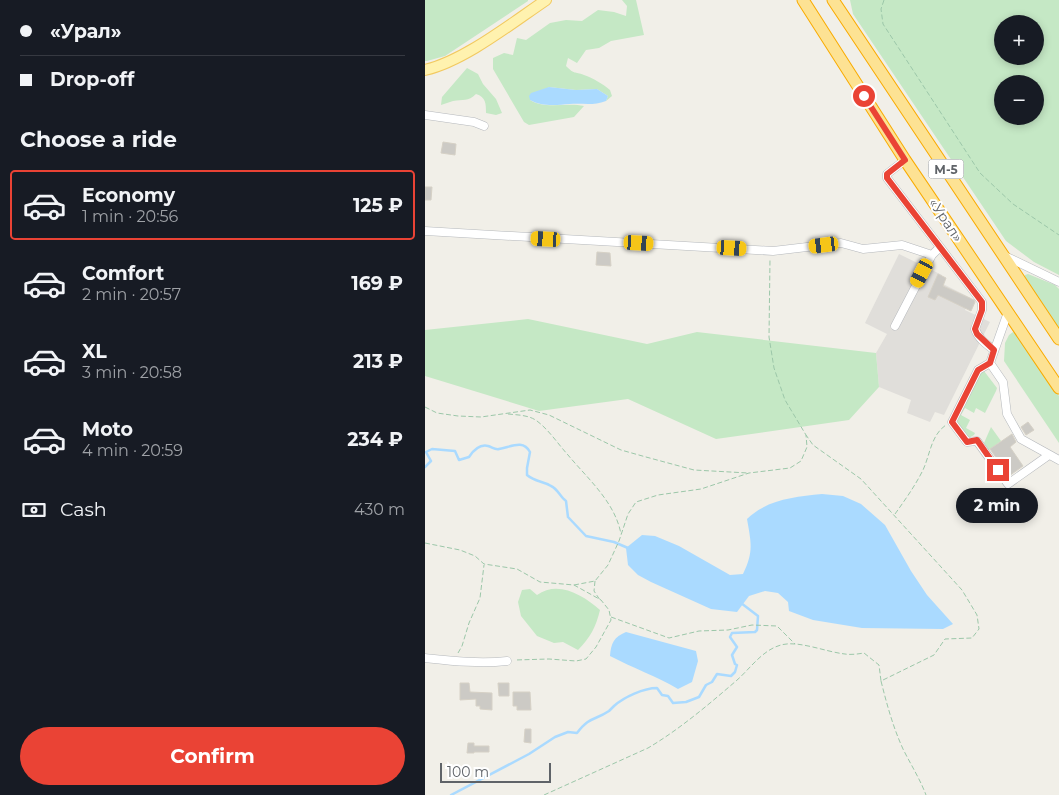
<!DOCTYPE html>
<meta charset="utf-8">
<style>
:root{--surface:#171b24;--page:#242831;--text:#f1f3f6;--muted:#9ea1a6;--line:#363941;--accent:#ea4335}
body{margin:0;font-family:Montserrat,sans-serif;background:var(--page);color:var(--text);height:100vh;display:flex;flex-direction:column;font-size:19px;white-space:nowrap}
*{box-sizing:border-box;margin:0}
p{font-size:16px;color:var(--muted)}
.icon{flex:none;width:28px;height:28px;fill:none;stroke:currentColor;stroke-width:2;stroke-linecap:round;stroke-linejoin:round}
.map{position:relative;flex:1;overflow:hidden}
.side{display:flex;flex-direction:column;background:var(--surface);width:425px}
.side>*{flex:none}
.banner{display:grid;align-content:center;height:110px;padding:0 20px;background:var(--surface)}
.controls{position:absolute;left:569px;top:15px;display:grid;gap:10px}
.controls a{display:grid;place-items:center;width:50px;height:50px;border-radius:50%;background:var(--surface);box-shadow:0 2px 8px #0003;font-size:25px}
.scale{position:absolute;left:15px;bottom:12px;width:111px;box-sizing:border-box;padding-left:5px;border:2px solid #5f6368;border-top:0;font-size:14px;line-height:18px;white-space:nowrap;color:#5f6368;-webkit-text-stroke:4px #fff;paint-order:stroke}
.end{position:absolute;width:22px;height:22px;margin:-11px;border:6px solid #ea4335;background:#fff;box-shadow:0 0 0 2px #fff}
.from{border-radius:50%}
.bubble{position:absolute;height:35px;border-radius:18px;background:var(--surface);box-shadow:0 2px 8px #0003;font-size:16px;font-weight:700;line-height:35px;text-align:center}
.car{position:absolute;width:15px;height:30px;margin:-15px -8px;border-radius:6px;box-shadow:0 0 4px 1px #0007;background:linear-gradient(#f5c518 24%,#345 0 40%,#f5c518 0 76%,#345 0 86%,#f5c518 0)}
.banner b{display:flex;align-items:center;gap:18px;height:48px;font-size:19px}
.banner b+b{border-top:1px solid var(--line)}
.banner i{width:12px;height:12px;background:var(--text)}
ul{padding:0;list-style:none}
li{display:flex;align-items:center;gap:15px;height:70px;margin:0 10px 8px;padding:0 10px;border:2px solid transparent;border-radius:5px}
li div{flex:1}
li b{display:block;font-size:19px}
li em{font-style:normal;font-weight:700}
li.active{border-color:var(--accent)}
li>.icon{width:45px;height:45px;stroke-width:1.5}
h2{padding:0 20px;font-size:22px;line-height:60px}
.pay{display:flex;align-items:center;gap:12px;height:55px;padding:0 20px;font-size:19px}
.pay p{margin-inline-start:auto}
.primary-button{display:flex;gap:10px;margin-top:auto;padding:10px 20px}
.primary-button a{flex:1;height:58px;border-radius:30px;background:var(--accent);color:#fff;font-size:20px;font-weight:700;line-height:58px;text-align:center}
main{display:flex;flex:1;min-height:0}
.map>svg:first-child{display:block}
</style>
<main>
<section class="side">
<div class="banner">
<b><i class="from"></i>«Урал»</b>
<b><i></i>Drop-off</b>
</div>
<h2>Choose a ride</h2>
<ul>
<li class="active"><svg class="icon" aria-label="car" viewBox="0 0 24 24"><path d="M5 17H2v-5l4-1 3-4h7l3 4 3 1v5h-3M9 17h6M6 11h13"/><circle cx="7" cy="17" r="2"/><circle cx="17" cy="17" r="2"/></svg><div><b>Economy</b><p>1 min · 20:56</p></div><em>125 ₽</em></li>
<li><svg class="icon" aria-label="car" viewBox="0 0 24 24"><path d="M5 17H2v-5l4-1 3-4h7l3 4 3 1v5h-3M9 17h6M6 11h13"/><circle cx="7" cy="17" r="2"/><circle cx="17" cy="17" r="2"/></svg><div><b>Comfort</b><p>2 min · 20:57</p></div><em>169 ₽</em></li>
<li><svg class="icon" aria-label="car" viewBox="0 0 24 24"><path d="M5 17H2v-5l4-1 3-4h7l3 4 3 1v5h-3M9 17h6M6 11h13"/><circle cx="7" cy="17" r="2"/><circle cx="17" cy="17" r="2"/></svg><div><b>XL</b><p>3 min · 20:58</p></div><em>213 ₽</em></li>
<li><svg class="icon" aria-label="car" viewBox="0 0 24 24"><path d="M5 17H2v-5l4-1 3-4h7l3 4 3 1v5h-3M9 17h6M6 11h13"/><circle cx="7" cy="17" r="2"/><circle cx="17" cy="17" r="2"/></svg><div><b>Moto</b><p>4 min · 20:59</p></div><em>234 ₽</em></li>
</ul>
<div class="pay"><svg class="icon" aria-label="cash" viewBox="0 0 24 24"><path d="M3 7h18v10H3z"/><circle cx="12" cy="12" r="2"/></svg>Cash<p>430 m</p></div>
<div class="primary-button"><a>Confirm</a></div>
</section>
<div class="map">
<svg width="634" height="795" viewBox="0 0 634 795">
<rect width="100%" height="100%" fill="#f1efe8"/>
<path fill="#e0deda" d="M474 254 517 275 514 282 546 298 540 310 565 322 519 415 510 412 505 422 482 413 486 400 454 387 451 353 462 334 440 323Z"/>
<path fill="#c5e8c5" fill-rule="evenodd" d="M0 0H103V1L20 56 2 61H0Z
M197 0H211L219 35 186 41 174 48 161 50 152 63 143 58 141 66C150 75 149 71 159 75 168 78 178 84 185 90L187 96 181 101 183 96 172 89 151 90 124 87 105 100C121 110 141 102 159 106L149 117 104 125 99 122 68 69V58L79 53 88 55 92 38 101 40 125 23 141 20 157 21 173 10 189 12 201 16 202 6Z
M425 0H634V275L609 262 581 241 428 14ZM578 24H610V56H578ZM578 84H610V116H578Z
M42 68 53 74 58 84 71 99 77 113 71 115 61 113C61 104 61 97 51 94 43 102 38 99 28 101 24 102 20 104 16 105L17 97Z
M603 274 630 285 634 289V329L600 278V275Z
M103 319 222 344 272 332 451 353 454 387 424 420 291 439 203 399 114 411 0 376V330Z
M588 332 592 334 634 396V443L579 361 580 343 584 335Z
M559 371 572 388 571 391 560 413 551 408 549 413 540 408 536 415 545 420 541 428 550 433 549 435 544 438 541 436 532 422 555 372Z
M566 427 576 441 564 450 559 443Z
M105 589 112 595C133 580 158 595 175 610 171 627 165 638 153 650L138 642 129 643 112 636 96 616 93 602 97 590Z"/>
<path fill="#aadaff" d="M124 87 151 90 172 89 183 96 181 101C168 106 158 103 145 104 132 105 117 107 105 100L104 96 106 93Z
M397 494 418 496 436 504 460 525 486 571 502 595 528 624 518 629 437 628 388 620 364 611 363 602 353 593 340 591 324 596 312 612 286 609 226 582 213 575 203 565 201 548 217 535 230 536 254 546 305 575 318 574C329 552 326 542 322 519 343 499 369 497 397 494Z
M201 632 271 651 273 661 267 682 253 689C231 676 208 668 185 656 186 643 189 637 201 632Z"/>
<g fill="none" stroke-linecap="round" stroke-linejoin="round">
<path stroke="#aadaff" stroke-width="2.5" d="M0 467 6 461 1 452 7 449 30 451 34 460 44 457C48 451 55 444 63 446 67 447 70 450 74 449 86 447 98 439 105 452L102 468V475C110 482 118 481 126 486 133 489 135 497 141 501L143 517 161 536 189 542 203 548
M26 795 104 754 130 737 143 732 152 733C165 716 169 721 184 711 186 709 187 708 189 706 199 697 219 688 232 688L237 695 243 696 248 703 261 702 274 697 281 685 287 682 292 674 306 676 310 672 312 665 310 664 307 655 312 647 305 637 307 633 330 632 332 630 333 616 316 603"/>
</g>
<path fill="#cccac5" stroke="#d6d1c6" d="M18 142 31 144 30 155 16 153Z
M0 187H7L6 200H0Z
M172 252 185 253 186 266 171 265Z
M513 274 521 278 518 286 549 300 550 302 546 311 513 295 510 300 503 297Z
M603 422 609 430 601 435 596 427Z
M587 434 591 442 585 447 598 466 584 476 565 449Z
M35 683H44L45 692 67 693V710L55 709V706H51V699L35 700Z
M73 683H84V696H74Z
M88 692H105L106 710H92V706H88Z
M100 729H106V743L99 742Z
M43 743H49V746H64V752H49V753H42Z"/>
<g fill="none" stroke-linecap="round" stroke-linejoin="round">
<g stroke="#b5b8bc" stroke-width="9">
<path id="minor" d="M0 115 49 122 59 126
M0 231 348 251 416 243 438 249 477 245 507 255 515 247 462 178V174L480 160
M515 247 557 302V310L550 329C553 338 561 344 569 350
M580 256 634 282
M583 312 565 363 578 382 582 414 596 439 634 460
M470 326 507 255
M565 363 553 370 527 422 542 442 552 441 583 484 624 455
M0 658C28 661 55 664 82 661"/>
</g>
<g stroke="#f2c960" stroke-width="12">
<path id="major" d="M0 70C39 61 87 23 121 0"/>
</g>
<g stroke="#f9ab00" stroke-width="13">
<path id="highway" d="M378 0 480 160 634 388
M408 0 634 339"/>
</g>
<path stroke="#9cc7a9" stroke-width="1" stroke-dasharray="5 2.5" stroke-linecap="butt" d="M459 0 456 9 458 24 555 173 588 204 634 235
M0 407 12 413 33 416 56 417 105 410 124 415 196 450 221 457 269 470 323 473
M83 414C93 415 104 415 112 421 124 430 133 444 143 455 163 479 190 502 196 534
M470 514C480 500 490 486 498 470 505 455 506 435 521 425
M0 543 35 550 50 556 59 564 92 569 115 582 149 585 176 600 184 610 186 620 171 647 161 659 151 661 124 659 90 660
M170 581 169 591 175 600
M149 585 170 581 183 565 194 541 203 514 211 502 233 495 276 489 324 473 365 468 376 461 382 447 381 435 360 400 349 368 344 337 345 259
M186 617 244 638 274 631 303 630 327 625 352 626 370 644
M33 653 37 646 44 623 55 598 59 565
M456 681C462 705 468 727 478 749 486 765 495 779 501 795
M119 795 223 748C255 729 283 705 311 681 325 669 337 650 356 645 373 640 401 652 420 654 426 655 433 654 439 653L454 665 456 681 509 655 520 639 547 638 554 629 552 615 537 590 436 479 388 445 381 435"/>
<use href="#minor" stroke="#fff" stroke-width="8"/>
<use href="#major" stroke="#fff2af" stroke-width="10"/>
<use href="#highway" stroke="#fde293" stroke-width="11"/>
</g>
<g fill="none" stroke-linecap="round" stroke-linejoin="round">
<path stroke="#ea4335" stroke-width="6" d="M439 96 480 160 462 174V178L557 302V310L550 329 552 334 569 350 565 363 553 370 527 422 542 442 552 440 573 470"/>
</g>
<g text-anchor="middle" dominant-baseline="central" stroke-width="4" stroke-linejoin="round" paint-order="stroke">
<rect fill="#fff" stroke="#8f9295" stroke-width="1" x="503.5" y="159.5" width="35" height="19" rx="4"/>
<g font-size="12" font-weight="bold" fill="#5f6368">
<text x="521" y="169">М-5</text>
</g>
<g font-size="14" fill="#5f6368" stroke="#fff">
<text transform="translate(521 220) rotate(56)">«Урал»</text>
</g>
</g>
</svg>
<div class="controls">
<a>+</a>
<a>−</a>
</div>
<div class="scale">100 m</div>
<i class="end from" style="left:439px;top:96px"></i>
<i class="end" style="left:573px;top:470px"></i>
<div class="bubble" style="left:531px;top:488px;width:82px">2 min</div>
<i class="car" style="left:121px;top:239px;rotate:273deg"></i>
<i class="car" style="left:214px;top:243px;rotate:93deg"></i>
<i class="car" style="left:399px;top:245px;rotate:263deg"></i>
<i class="car" style="left:307px;top:248px;rotate:93deg"></i>
<i class="car" style="left:497px;top:273px;rotate:208deg"></i>
</div>
</main>
